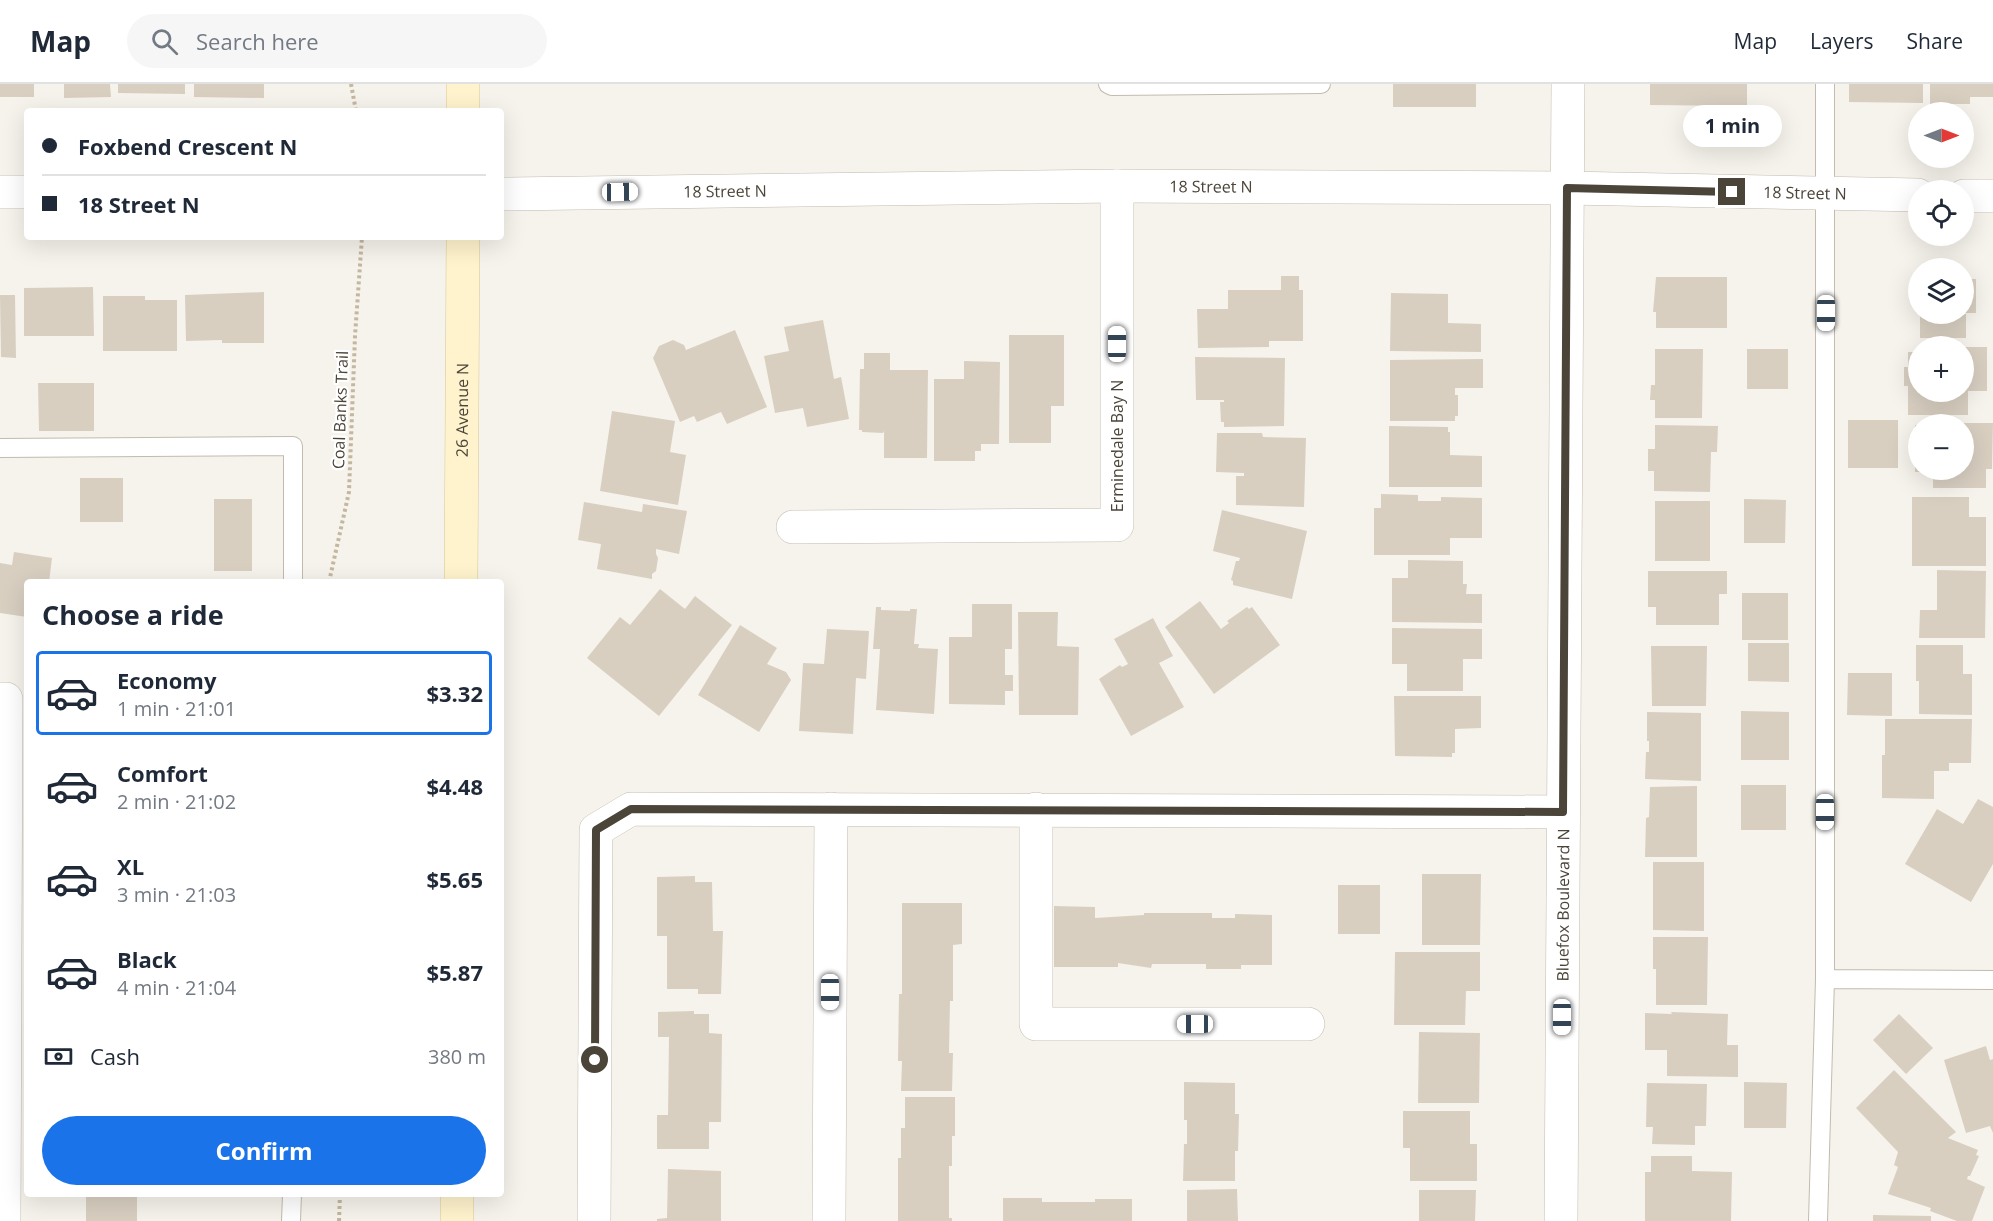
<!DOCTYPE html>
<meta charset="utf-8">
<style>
:root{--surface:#fff;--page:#f6f6f7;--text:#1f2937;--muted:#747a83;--line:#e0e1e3;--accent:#1a73e8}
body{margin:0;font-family:"Open Sans",sans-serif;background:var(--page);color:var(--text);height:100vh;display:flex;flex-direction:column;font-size:22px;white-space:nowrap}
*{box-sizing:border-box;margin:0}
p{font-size:20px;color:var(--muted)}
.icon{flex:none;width:33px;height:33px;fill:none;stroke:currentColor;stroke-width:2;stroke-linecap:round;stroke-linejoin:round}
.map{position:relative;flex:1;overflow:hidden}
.drawer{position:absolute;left:24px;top:495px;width:480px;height:618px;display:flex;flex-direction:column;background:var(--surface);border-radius:6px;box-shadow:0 6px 24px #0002}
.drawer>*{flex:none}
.guide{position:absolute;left:24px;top:24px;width:480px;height:132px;border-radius:6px;box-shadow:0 6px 24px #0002;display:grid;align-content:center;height:132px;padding:0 18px;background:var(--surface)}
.needle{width:39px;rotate:90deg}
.buttons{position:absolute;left:1908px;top:18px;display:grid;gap:12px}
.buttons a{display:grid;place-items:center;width:66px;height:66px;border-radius:50%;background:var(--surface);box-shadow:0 6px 24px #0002;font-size:30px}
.end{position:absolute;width:27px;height:27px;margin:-14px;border:8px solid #4b4439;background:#fff;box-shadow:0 0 0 3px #fff}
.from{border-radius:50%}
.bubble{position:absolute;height:42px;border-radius:21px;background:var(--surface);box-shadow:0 6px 24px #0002;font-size:20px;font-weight:700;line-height:42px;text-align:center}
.car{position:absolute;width:18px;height:36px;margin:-18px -9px;border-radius:8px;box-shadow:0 0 4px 2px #0007;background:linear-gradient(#fff 24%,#345 0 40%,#fff 0 76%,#345 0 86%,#fff 0)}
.guide b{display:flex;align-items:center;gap:21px;height:57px;font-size:22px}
.guide b+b{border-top:2px solid var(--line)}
.guide i{width:15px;height:15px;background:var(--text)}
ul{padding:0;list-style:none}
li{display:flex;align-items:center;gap:18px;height:84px;margin:0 12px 9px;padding:0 6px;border:3px solid transparent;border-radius:6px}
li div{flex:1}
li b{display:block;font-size:22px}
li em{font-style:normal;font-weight:700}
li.current{border-color:var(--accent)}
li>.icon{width:54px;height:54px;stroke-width:1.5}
h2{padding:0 18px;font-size:27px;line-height:72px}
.pay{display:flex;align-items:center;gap:15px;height:66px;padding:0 18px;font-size:22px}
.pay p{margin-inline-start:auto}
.primary-button{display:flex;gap:12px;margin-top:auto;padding:12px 18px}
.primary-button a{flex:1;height:69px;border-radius:36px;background:var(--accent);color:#fff;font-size:24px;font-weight:700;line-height:69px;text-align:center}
header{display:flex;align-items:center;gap:36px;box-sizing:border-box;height:84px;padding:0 30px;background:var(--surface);border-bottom:2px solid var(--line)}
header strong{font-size:28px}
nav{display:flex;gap:33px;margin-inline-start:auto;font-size:21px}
.search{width:420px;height:54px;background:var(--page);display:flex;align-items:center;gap:15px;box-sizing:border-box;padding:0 21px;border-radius:33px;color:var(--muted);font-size:22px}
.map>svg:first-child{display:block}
</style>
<header>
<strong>Map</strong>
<div class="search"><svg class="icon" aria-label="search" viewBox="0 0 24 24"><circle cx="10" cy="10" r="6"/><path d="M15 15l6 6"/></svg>Search here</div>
<nav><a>Map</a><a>Layers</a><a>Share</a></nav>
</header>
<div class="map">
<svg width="1993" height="1137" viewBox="0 0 1993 1137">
<rect width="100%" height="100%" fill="#f6f3ec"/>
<path fill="#d8cfc1" d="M0 0H34V13H0Z
M64 0H110L111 13 64 14Z
M118 0H185V10L118 9Z
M194 0H264V14L194 13Z
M1393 0H1476V23H1393Z
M1650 0H1747V22L1650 21Z
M1849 0H1923V19L1849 18Z
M1930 0H1993V13H1970V20H1930Z
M1281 192H1299V206H1303V257H1269V263L1198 264 1197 225H1228V206H1281Z
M1656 193H1727V244H1656V228H1653Z
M1964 195H1976V229H1964Z
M93 203 94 252H24V204Z
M264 208V259H222V256L186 257 185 211Z
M1391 209 1448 210V239L1481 240V268L1390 267Z
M0 211H15L16 274 1 273Z
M103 212H145V216H177V267H103Z
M1920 230H1966V254H1920Z
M823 236 834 295 841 293 849 335 807 343 803 324 775 329 764 272 789 267 784 243Z
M735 246 767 323 727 340 721 328 697 338 694 332 680 338 653 274 659 262 673 256 684 261 686 266Z
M1009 251H1064V322H1051V359H1009Z
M1964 263H1987V307H1968V331H1908V302H1904V283H1908V268H1918V308H1964Z
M1655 265H1703L1702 334H1655V316H1650L1651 301H1655Z
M1747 265H1788V305H1747Z
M864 269H890V286H928L927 374H884V347L883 349 862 348V346H859L860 285H864Z
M1195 273 1285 274 1284 342 1224 343V338H1221L1220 318H1224V316H1196Z
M1483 275V304H1455V311H1458V332H1455V337H1390V276Z
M964 277 1000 278 999 360H981V367H975V377H934V295H964Z
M38 299H94V347H39Z
M612 327 675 337 670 368 686 371 678 421 600 407Z
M1848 336H1898V384H1848Z
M1964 339H1993L1992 385H1986V404H1933V388H1915V341H1918V386H1964Z
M1655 341 1718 342 1717 368H1711L1710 408 1654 407V387H1648V365H1655Z
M1389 342 1448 343V348H1450V371L1482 372V403H1389Z
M1217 349H1262L1263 353 1306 354 1304 423 1236 421V392H1244V389L1216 388Z
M80 394H123V438H80Z
M1381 410 1418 411V417H1441V413L1482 414V454H1450V471H1374V424H1381Z
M1912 413H1969V433H1986V482H1912Z
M214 415H252V487H214Z
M1744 415 1786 416 1785 459H1744Z
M1655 417H1710V477H1655Z
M584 418 642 428 643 420 687 427 679 470 656 465V470L658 474 656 487 652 490V495L597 485 601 460 578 456Z
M1222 426 1307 447 1292 515 1233 501V497L1231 496 1236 477H1239L1240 474 1213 467Z
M14 468 52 474 49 498H27V533L0 529V479L12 481Z
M1408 476 1463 477V500H1467L1466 510H1482V539L1392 538V494H1408Z
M1937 486 1986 487 1985 554H1919L1920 526H1937Z
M1648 487H1727V510H1719V541H1656V523H1648Z
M660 505 685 525 695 512 732 541 659 632 587 574 620 533 630 541Z
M1742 509H1788V556H1742Z
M1200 517 1221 545 1229 539 1227 537 1247 523 1249 525 1252 523 1280 561 1214 610 1165 543Z
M972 520H1012V565H1005V591H1013V607H1005V621L949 620V553H972Z
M876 523H881V526L910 527V525H917L914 560H919L918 564 938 565 934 630 876 626 880 565H873Z
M1018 528H1058L1057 562 1079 563 1078 631H1019Z
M1153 534 1173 572 1159 579 1184 623 1131 652 1099 595 1120 581 1122 583 1128 580 1114 555Z
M740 541 777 564 767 580 786 588 791 596 759 648 698 611Z
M1392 544 1482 545V575H1463V607H1407V580H1392Z
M827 545 869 547 866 595 856 594 853 650 799 647 803 579 824 580Z
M1748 559H1789V598L1748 597Z
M1916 561H1963V590H1972V631L1919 630V597H1916Z
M1651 562H1707L1706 622H1652Z
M1848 589H1892V632L1847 631Z
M1394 612H1481V644L1455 645V669H1452V673L1395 672Z
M1741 627 1789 628V676H1741Z
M1647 628 1701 629V697L1645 695 1646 668H1649V657H1647Z
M1885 635H1972L1971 679H1949V687H1934V715L1882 714V671H1885Z
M1741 701H1786V746H1741Z
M1697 702V773H1645L1646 734 1649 733 1650 703Z
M1978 715 1993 723V780L1971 818 1905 780 1937 725 1963 740Z
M1653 778H1704V847L1653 846Z
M1422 790H1481L1480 861H1422Z
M695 792V798H712L713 847H723L721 910H698V905H667V852H657V793Z
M1338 801H1380V850H1338Z
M902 819H962V860L953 861V917H950L949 969H953L952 1007H901L902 977H898L899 910H902Z
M1054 822 1095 823V834L1144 831V829H1212V834H1235V830L1272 831V881H1241V885H1206V880H1152L1151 884 1118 879V883H1054Z
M1653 853H1708L1707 921H1656V885H1653Z
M1395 868H1480V907H1466L1465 941H1394Z
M694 927V930H709V949L722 950 721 1038H709V1065H657V1031H668L669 953H658V928Z
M1671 928 1728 930 1727 961H1738V993L1667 992V966H1645V929L1672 930Z
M1899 930 1933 964 1906 990 1873 956Z
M1419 948 1480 949 1479 1019H1418Z
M1986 962 1990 976 1993 975V1049L1990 1042 1966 1049 1944 976Z
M1894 986 1956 1048 1948 1054 1978 1066 1976 1071 1979 1072 1970 1092H1968L1967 1095 1985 1103 1972 1137H1957L1930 1127 1931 1124 1888 1110 1898 1083 1894 1081 1898 1068 1856 1024Z
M1184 998 1235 999V1030H1239L1238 1067H1235V1097H1183L1184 1060H1187V1036H1184Z
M1744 998 1787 999 1786 1044H1744Z
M1647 999 1707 1000 1706 1042H1695V1061L1652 1060 1653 1043H1646Z
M905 1013H955V1052H952V1082H949V1134H952V1137H898V1074H901V1044H905Z
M1403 1027H1470V1060H1477V1097H1410V1064H1403Z
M1651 1072H1692V1087L1732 1088 1731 1137H1645V1088H1651Z
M668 1085 721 1087V1137H657V1135L667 1134Z
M1237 1105 1238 1137H1187V1106Z
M1419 1106H1476L1475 1137H1419Z
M86 1110H137V1137H86Z
M1003 1114H1042V1118H1095V1115H1132V1137H1003Z
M1873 1131 1931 1132V1137H1873Z"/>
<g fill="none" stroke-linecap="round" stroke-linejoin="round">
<g stroke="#c2bbae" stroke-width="20">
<path id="service" d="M1108 0 1112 2 1321 0
M0 364 293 362V498
M1825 895 1993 896
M291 1137 292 1110
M1818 1137 1825 895V0"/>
</g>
<g stroke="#c2bbae" stroke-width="34">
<g id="minor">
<path d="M0 108H27"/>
<path id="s1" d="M501 110 1117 102 1567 104 1918 111"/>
<path d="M1964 112H1993"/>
<path d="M793 443 1117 441V102"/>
<path d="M0 615H6L4 1137"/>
<path d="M1036 725V940H1308"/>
<path d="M594 1137 596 746 631 725 1563 728"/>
<path d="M829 1137 831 725"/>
<path id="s2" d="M1561 1137 1568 0"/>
</g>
</g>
<g stroke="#d6c79b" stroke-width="34">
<g id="secondary">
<path d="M463 0V27"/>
<path id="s3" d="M461 498 463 153"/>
<path d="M457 1137V1110"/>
</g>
</g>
<path stroke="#c4b79f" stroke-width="4" stroke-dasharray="3 3" stroke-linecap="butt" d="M351 0 356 27
M329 498 349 408 355 252 362 153
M339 1137 340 1110"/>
<use href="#service" stroke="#fff" stroke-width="18"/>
<use href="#minor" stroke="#fff" stroke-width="33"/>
<use href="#secondary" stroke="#fff3cd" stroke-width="33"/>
</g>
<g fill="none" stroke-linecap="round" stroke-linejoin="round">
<path stroke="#4b4439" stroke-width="8" d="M595 976 596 746 631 725 1563 728 1567 104 1732 108"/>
</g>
<g text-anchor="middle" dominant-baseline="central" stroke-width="4.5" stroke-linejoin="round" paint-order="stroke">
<g font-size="16" fill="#4b4439" stroke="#fff">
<text stroke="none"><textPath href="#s1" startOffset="710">18 Street N</textPath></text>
<text stroke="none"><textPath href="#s1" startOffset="224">18 Street N</textPath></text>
<text stroke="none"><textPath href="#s1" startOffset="1304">18 Street N</textPath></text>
<text transform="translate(340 326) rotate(-88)">Coal Banks Trail</text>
<text stroke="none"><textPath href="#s3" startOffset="172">26 Avenue N</textPath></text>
<text transform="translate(1117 362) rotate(-90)">Erminedale Bay N</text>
<text stroke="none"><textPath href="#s2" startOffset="316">Bluefox Boulevard N</textPath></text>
</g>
</g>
</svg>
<div class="buttons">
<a><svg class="needle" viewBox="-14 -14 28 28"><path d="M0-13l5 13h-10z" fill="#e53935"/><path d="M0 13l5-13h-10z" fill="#747a83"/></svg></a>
<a><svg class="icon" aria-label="locate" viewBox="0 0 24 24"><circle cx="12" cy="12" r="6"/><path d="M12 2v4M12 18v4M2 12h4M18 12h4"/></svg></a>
<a><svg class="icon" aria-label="layers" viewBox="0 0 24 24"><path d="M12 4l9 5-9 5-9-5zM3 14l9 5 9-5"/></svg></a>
<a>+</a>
<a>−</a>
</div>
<i class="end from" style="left:595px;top:976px"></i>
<i class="end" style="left:1732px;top:108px"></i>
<div class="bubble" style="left:1683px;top:21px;width:99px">1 min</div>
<i class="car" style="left:620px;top:108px;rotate:89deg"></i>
<i class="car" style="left:1826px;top:229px;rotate:180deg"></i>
<i class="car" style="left:1117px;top:260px;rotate:0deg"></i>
<i class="car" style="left:1825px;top:728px;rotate:180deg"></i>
<i class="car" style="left:830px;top:908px;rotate:180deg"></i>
<i class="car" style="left:1562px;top:933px;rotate:180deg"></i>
<i class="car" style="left:1195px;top:940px;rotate:270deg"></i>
<div class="guide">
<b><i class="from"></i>Foxbend Crescent N</b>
<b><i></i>18 Street N</b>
</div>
<section class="drawer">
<h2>Choose a ride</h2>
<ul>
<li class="current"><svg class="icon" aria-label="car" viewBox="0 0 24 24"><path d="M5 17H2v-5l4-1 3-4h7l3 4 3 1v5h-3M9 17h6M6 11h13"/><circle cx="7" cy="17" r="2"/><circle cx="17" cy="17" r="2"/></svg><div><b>Economy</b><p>1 min · 21:01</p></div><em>$3.32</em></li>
<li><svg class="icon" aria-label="car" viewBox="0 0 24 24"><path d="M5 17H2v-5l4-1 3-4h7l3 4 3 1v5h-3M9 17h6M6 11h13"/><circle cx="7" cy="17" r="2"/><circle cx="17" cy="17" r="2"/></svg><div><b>Comfort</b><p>2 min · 21:02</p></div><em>$4.48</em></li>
<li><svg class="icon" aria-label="car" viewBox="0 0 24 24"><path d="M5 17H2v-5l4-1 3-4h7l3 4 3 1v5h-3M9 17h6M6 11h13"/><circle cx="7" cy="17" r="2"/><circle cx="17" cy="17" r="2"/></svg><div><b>XL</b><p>3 min · 21:03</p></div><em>$5.65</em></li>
<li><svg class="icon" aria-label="car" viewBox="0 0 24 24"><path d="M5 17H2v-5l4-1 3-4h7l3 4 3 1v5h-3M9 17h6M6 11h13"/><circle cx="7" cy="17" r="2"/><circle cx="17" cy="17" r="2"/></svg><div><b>Black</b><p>4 min · 21:04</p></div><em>$5.87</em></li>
</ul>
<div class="pay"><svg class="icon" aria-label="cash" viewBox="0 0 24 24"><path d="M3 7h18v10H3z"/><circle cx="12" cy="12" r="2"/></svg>Cash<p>380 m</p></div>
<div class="primary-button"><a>Confirm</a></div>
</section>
</div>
